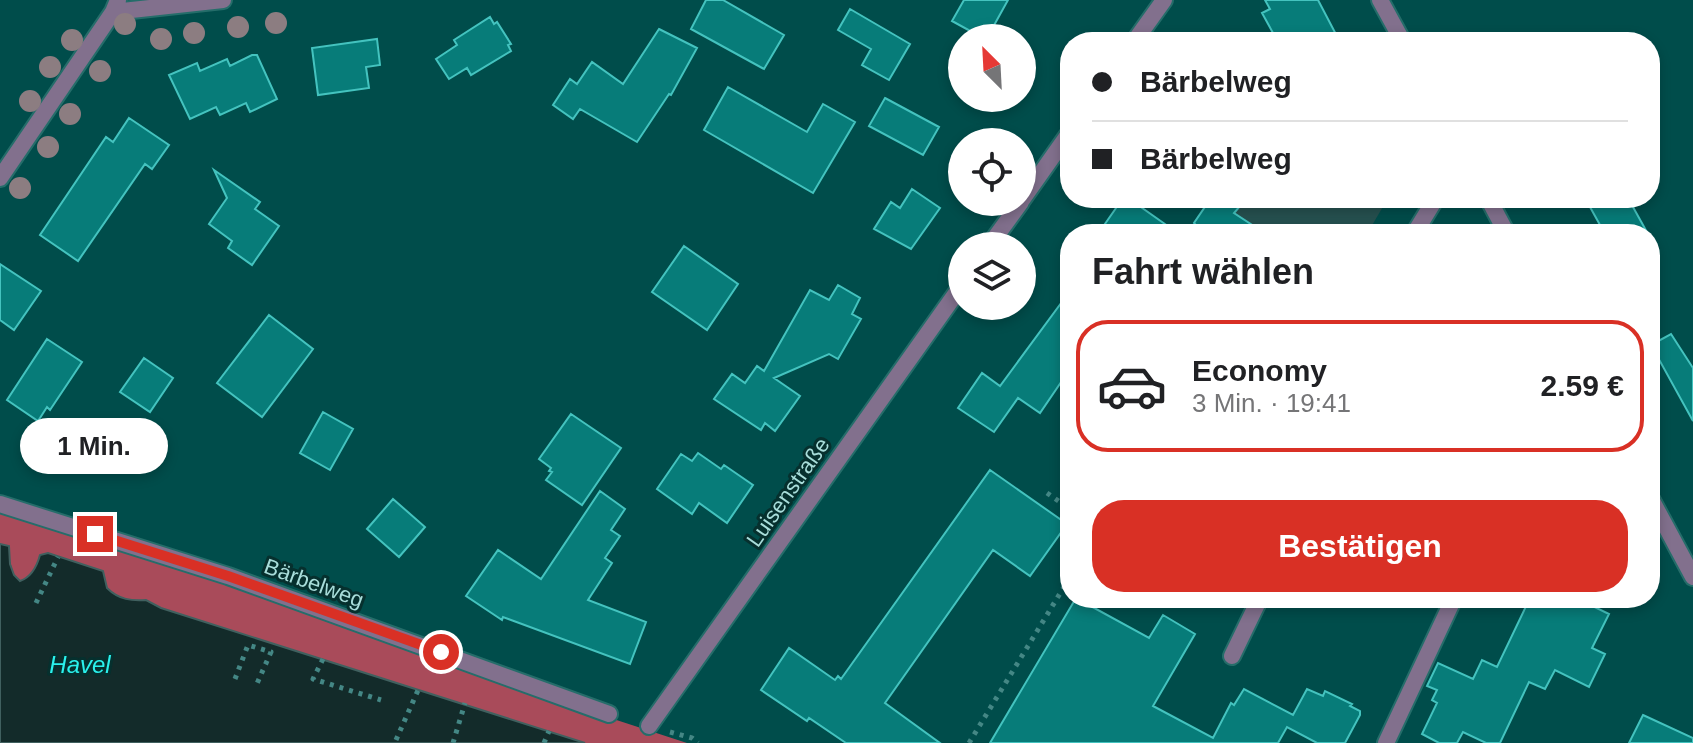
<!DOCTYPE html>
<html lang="de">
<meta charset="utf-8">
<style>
:root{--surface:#fff;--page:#f6f6f6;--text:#202124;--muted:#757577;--line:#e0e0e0;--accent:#d93025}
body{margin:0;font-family:Helvetica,sans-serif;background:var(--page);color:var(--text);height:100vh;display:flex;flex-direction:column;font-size:30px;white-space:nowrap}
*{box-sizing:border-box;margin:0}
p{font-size:26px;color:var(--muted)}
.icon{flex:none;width:44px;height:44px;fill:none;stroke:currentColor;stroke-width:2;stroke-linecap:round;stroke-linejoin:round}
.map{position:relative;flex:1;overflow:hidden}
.details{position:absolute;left:1060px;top:224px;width:600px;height:384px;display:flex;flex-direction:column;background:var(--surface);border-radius:32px;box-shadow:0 4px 12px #0003}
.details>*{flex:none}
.banner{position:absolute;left:1060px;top:32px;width:600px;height:176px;border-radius:32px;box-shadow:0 4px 12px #0003;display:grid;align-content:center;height:176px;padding:0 32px;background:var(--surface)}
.needle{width:52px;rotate:336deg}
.tools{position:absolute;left:948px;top:24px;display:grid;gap:16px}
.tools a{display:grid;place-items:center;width:88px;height:88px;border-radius:50%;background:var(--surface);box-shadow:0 4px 12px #0003;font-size:40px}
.end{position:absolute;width:36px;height:36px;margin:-18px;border:10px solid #d93025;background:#fff;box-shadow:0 0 0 4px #fff}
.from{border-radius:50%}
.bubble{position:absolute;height:56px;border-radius:28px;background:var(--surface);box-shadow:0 4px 12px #0003;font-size:26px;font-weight:600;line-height:56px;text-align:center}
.banner b{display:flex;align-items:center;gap:28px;height:76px;font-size:30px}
.banner b+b{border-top:2px solid var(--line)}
.banner i{width:20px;height:20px;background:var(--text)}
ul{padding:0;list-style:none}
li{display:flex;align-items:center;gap:24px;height:132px;margin:0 16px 12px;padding:0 16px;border:4px solid transparent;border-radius:32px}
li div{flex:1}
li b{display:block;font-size:30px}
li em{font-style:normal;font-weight:600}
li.active{border-color:var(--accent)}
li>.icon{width:72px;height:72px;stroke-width:1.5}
h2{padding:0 32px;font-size:36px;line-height:96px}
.cta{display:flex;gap:16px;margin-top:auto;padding:16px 32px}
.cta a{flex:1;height:92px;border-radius:32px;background:var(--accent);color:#fff;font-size:32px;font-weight:600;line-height:92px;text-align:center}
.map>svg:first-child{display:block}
</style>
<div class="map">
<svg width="1693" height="743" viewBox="0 0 1693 743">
<rect width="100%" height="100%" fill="#004d4b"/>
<path fill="#265150" d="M1211 198H1388L1367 234H1187Z"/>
<path fill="#a94b5a" d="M0 513 187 571 509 685 687 743H585L161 608C142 597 126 605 107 588L103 571 49 553 40 555C36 567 33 577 20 581L14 575 8 555 0 544Z"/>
<path fill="#132b2a" stroke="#40605f" stroke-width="2" d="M0 544 9 546 10 564 14 575 20 581C32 577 37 566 40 555L48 553 103 571 107 588C119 600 132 601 146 600L161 608 585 743H0Z"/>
<path fill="#077c79" stroke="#44c3bf" stroke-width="2" d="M706 0H723L784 35 764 69 691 29Z
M964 0H1008L987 38H983L952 21Z
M1265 0H1318L1340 42H1278L1262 13 1270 9Z
M850 9 910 44 889 80 862 65 871 49 838 30Z
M490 17 494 24 497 22 511 44 508 45 511 51 471 75 467 68 449 79 436 59 457 45 454 40Z
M659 29 697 48 671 95 669 94 637 142 580 109 573 119 553 105 570 79 577 84 592 62 623 84Z
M377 39 380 65 366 67 369 88 318 95 312 48Z
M252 55H257L277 99 250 112 246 103 220 115 216 107 190 119 169 75 197 63 200 71 227 59 230 66Z
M728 87 807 132 823 104 855 122 813 193 704 130Z
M885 98 939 127 923 155 869 126Z
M129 118 169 145 152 169 145 164 78 261 40 235 106 137 113 142Z
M214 170 260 202 255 209 279 226 252 265 228 248 232 241 209 224 227 198Z
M912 189 940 208 911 249 874 229 891 202 900 208Z
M1123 198H1128L1179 234H1098Z
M1211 198H1247L1234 213 1266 234H1204L1194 223Z
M1585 198H1628L1648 234H1605Z
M684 246 738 284 707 330 652 292Z
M0 264 41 291 14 330 0 320Z
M838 285 860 298 852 314 861 319 838 359 829 354 774 378 800 396 775 431 765 423 761 430 714 399 732 374 745 383 757 366 764 371 810 290 829 300Z
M1070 291V369L1040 413 1018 398 994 432 958 408 982 373 1000 386Z
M269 315 313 349 262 417 217 383Z
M1671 334 1693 368V421L1651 345Z
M47 339 82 362 50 410 47 407 38 421 7 400Z
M144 358 173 378 150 412 120 392Z
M323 412 353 429 330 470 300 453Z
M571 414 621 448 582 505 546 480 552 472 549 471 551 468 539 459Z
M698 453 721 469 724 465 753 485 727 523 699 503 692 514 657 489 681 454 692 461Z
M990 470 1067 524 1030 576 993 550 885 703 940 743H846L809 718 807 721 761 690 789 648 835 680 838 676 841 679Z
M600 491 625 509 611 530 620 536 605 558 612 563 588 600 646 622 630 664 503 617 502 620 466 596 498 550 541 579Z
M393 499 425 527 399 557 367 529Z
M1076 598 1149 638 1163 615 1195 634 1153 706 1213 738 1231 703 1234 705 1244 689 1293 715 1307 689 1323 696 1325 691 1352 704 1350 706 1360 711V715L1345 743H1317L1287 727 1278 743H990Z
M1530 598H1576L1609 614 1592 648 1605 654 1589 687 1555 670 1545 689 1529 682 1500 743H1486L1463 732 1457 743H1439L1422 734 1437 703 1432 700 1437 690 1427 686 1438 663 1473 679 1482 660 1497 667Z
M1643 715 1693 738V743H1629Z"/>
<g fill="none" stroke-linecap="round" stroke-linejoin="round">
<g stroke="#256d6a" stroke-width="20">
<path id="lane" d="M1414 234 1436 198
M1232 656 1260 598
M1386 743 1454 598"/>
</g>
<g stroke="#256d6a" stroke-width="20">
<path id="street" d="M1380 0 1403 42
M113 12 223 0
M1134 42 1164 0
M0 178 113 12 118 0
M1488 198 1507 234
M1022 200 1070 132
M989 246 1021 202
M1650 497 1693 577
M0 504 228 576 609 714
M649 726 962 285"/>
</g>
<path stroke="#448785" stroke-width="5" stroke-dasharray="4 6" stroke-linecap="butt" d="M1047 493 1070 509
M36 603 58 557
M323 659 313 679 381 700
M235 679 248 645 271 652 255 688
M670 732 692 738 698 743
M396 740 419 688
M453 743 465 703
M544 743 549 731
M969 743 1070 577"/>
<use href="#lane" stroke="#82708d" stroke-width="16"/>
<use href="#street" stroke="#82708d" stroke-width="16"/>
</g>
<g fill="#8c7d81">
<circle cx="276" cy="23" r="11"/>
<circle cx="125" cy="24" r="11"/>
<circle cx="238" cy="27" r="11"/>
<circle cx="194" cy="33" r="11"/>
<circle cx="161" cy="39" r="11"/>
<circle cx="72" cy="40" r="11"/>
<circle cx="50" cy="67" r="11"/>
<circle cx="100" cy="71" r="11"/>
<circle cx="30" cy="101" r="11"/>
<circle cx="70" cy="114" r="11"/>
<circle cx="48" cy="147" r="11"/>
<circle cx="20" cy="188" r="11"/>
</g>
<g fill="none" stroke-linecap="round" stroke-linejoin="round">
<path stroke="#d93025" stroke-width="10" d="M95 534 228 576 441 652"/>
</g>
<g text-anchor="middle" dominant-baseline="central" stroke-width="6" stroke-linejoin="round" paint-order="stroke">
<g font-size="22" fill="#a8ddda" stroke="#06302e">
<text transform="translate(788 492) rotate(-55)">Luisenstraße</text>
<text transform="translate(314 583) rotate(20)">Bärbelweg</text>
</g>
<g font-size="24" font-style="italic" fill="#2af1ec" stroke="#06302e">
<text x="80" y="664">Havel</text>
</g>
</g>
</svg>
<div class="tools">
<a><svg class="needle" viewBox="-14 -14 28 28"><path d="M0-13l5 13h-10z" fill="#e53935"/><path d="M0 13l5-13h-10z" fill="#757577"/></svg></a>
<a><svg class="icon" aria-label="locate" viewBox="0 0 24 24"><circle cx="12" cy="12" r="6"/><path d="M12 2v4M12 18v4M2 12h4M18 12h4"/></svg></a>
<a><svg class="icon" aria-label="layers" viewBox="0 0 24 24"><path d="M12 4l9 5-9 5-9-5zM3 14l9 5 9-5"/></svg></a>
</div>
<i class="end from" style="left:441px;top:652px"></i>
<i class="end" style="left:95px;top:534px"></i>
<div class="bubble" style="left:20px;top:418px;width:148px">1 Min.</div>
<div class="banner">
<b><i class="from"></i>Bärbelweg</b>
<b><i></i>Bärbelweg</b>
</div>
<section class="details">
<h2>Fahrt wählen</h2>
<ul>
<li class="active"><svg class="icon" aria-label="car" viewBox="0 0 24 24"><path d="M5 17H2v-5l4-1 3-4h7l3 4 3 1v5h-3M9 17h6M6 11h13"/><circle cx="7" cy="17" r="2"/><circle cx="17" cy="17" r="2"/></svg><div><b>Economy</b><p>3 Min. · 19:41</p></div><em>2.59 €</em></li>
</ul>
<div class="cta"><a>Bestätigen</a></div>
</section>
</div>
